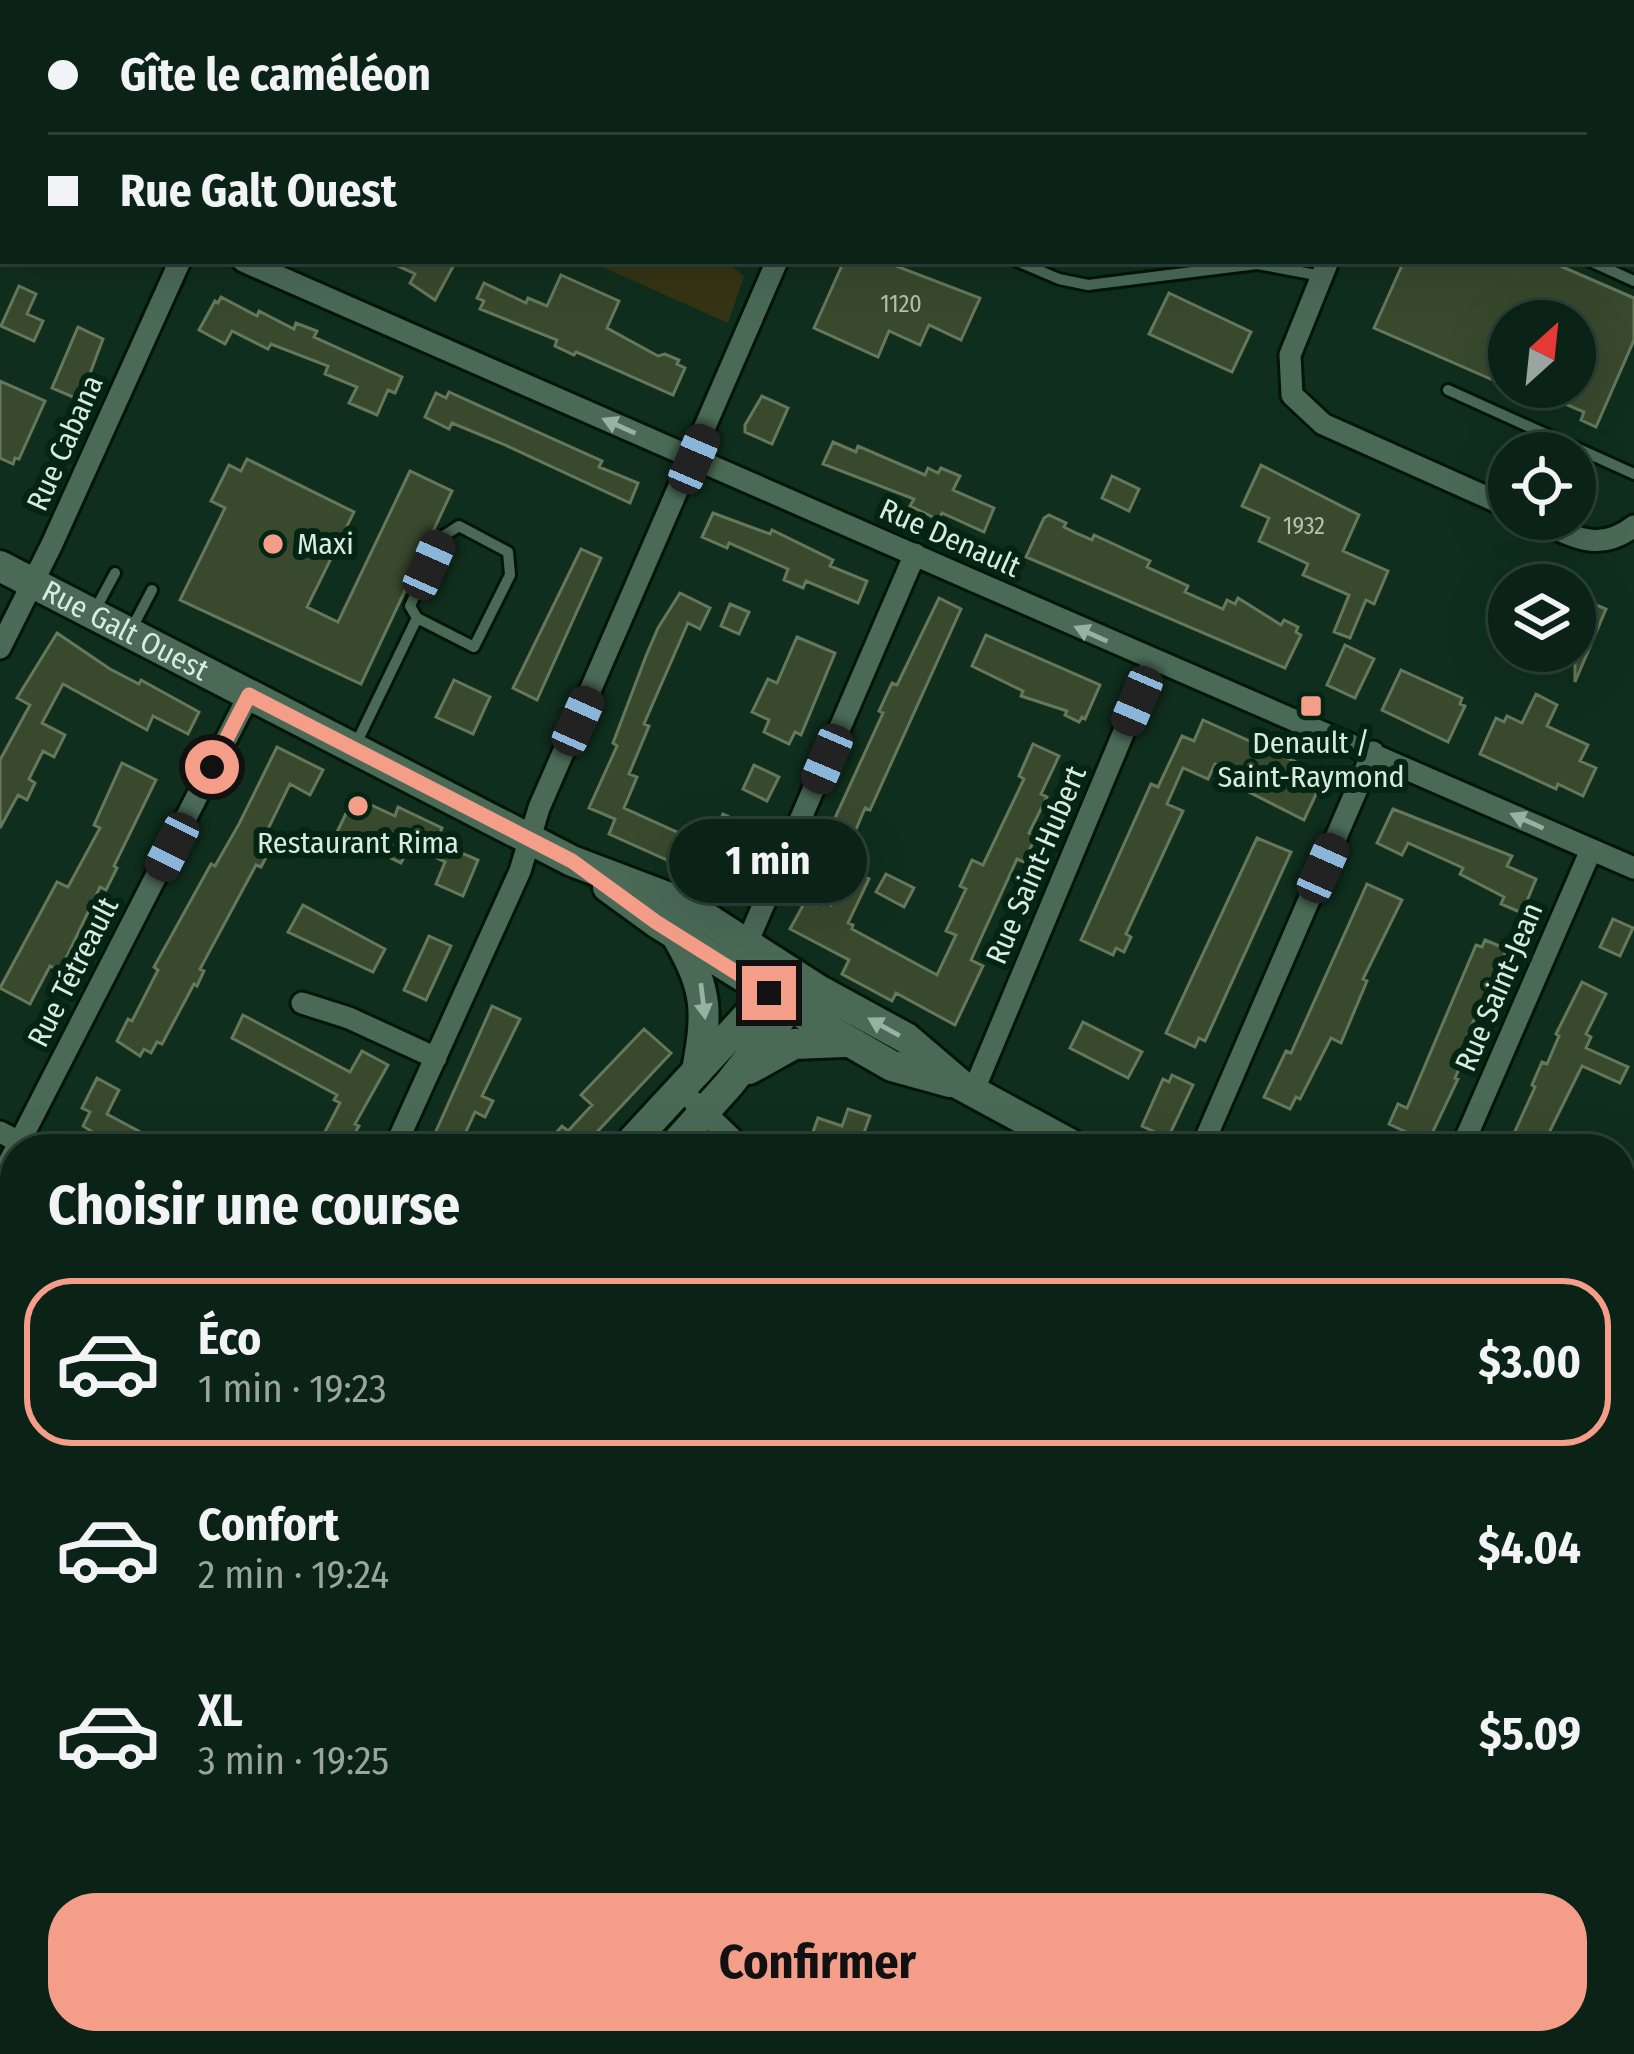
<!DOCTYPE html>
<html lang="fr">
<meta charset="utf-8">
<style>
:root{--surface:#0b2216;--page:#192f23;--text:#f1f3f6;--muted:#9aa4a1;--line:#2b3f35;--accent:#f49e8a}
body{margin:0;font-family:"Fira Sans Condensed",sans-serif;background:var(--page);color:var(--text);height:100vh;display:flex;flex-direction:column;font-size:45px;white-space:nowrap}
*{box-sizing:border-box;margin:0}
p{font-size:39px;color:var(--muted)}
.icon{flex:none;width:66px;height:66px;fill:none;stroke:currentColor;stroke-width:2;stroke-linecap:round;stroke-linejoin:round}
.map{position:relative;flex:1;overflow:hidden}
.side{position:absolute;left:0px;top:1134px;width:1635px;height:921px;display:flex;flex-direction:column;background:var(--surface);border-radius:48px 48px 0 0;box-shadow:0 12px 48px #0002,0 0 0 3px var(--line)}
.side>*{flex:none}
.banner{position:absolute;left:0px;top:0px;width:1635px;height:264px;box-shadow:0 12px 48px #0002,0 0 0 3px var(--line);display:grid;align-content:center;height:264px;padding:0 48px;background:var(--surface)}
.needle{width:78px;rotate:27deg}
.controls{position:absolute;left:1488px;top:300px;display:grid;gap:24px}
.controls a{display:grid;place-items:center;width:108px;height:108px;border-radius:50%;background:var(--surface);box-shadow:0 12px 48px #0002,0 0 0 3px var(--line);font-size:60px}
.end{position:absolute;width:54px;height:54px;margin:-27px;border:15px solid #f49e8a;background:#111;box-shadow:0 0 0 6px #111}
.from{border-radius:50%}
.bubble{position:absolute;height:84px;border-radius:42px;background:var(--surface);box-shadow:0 12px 48px #0002,0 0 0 3px var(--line);font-size:39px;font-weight:700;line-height:84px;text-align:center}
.car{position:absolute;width:36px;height:72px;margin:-36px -18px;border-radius:15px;box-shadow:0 0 9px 3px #0007;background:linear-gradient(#222 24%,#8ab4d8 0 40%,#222 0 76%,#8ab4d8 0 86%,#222 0)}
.banner b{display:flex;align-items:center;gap:42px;height:114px;font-size:45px}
.banner b+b{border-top:3px solid var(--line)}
.banner i{width:30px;height:30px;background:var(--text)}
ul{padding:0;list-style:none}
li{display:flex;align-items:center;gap:36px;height:168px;margin:0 24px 18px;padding:0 24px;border:6px solid transparent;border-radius:48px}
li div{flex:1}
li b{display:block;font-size:45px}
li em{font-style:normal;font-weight:700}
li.current{border-color:var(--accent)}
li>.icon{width:108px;height:108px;stroke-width:1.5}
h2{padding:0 48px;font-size:54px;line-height:144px}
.primary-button{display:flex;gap:24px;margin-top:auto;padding:24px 48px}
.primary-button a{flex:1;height:138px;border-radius:48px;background:var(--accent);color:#111;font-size:48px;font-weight:700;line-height:138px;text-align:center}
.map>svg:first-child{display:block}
</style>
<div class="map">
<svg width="1634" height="2054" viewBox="0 0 1634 2054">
<rect width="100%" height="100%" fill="#0f2e1d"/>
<path fill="#353414" d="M589 261H725L744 276 728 323Z
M15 1698V1882L0 1880V1705Z
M50 2040H140L133 2054H53Z
M738 2040H849L878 2054H731Z
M1088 2040H1162L1161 2054H1090Z"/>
<path fill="#39492d" stroke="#67785a" stroke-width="3" d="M387 261H456L435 300 410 283 415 274Z
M844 261H883L980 298 961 340 929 325 920 345 889 331 878 357 814 328Z
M1404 261H1549L1634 298V340L1596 427 1581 420 1584 412 1526 387H1575V321H1509V387L1374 328Z
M561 275 619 301 607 328 658 356 665 354 679 360 677 364 685 368 673 395 576 352 574 355 555 346 557 340 480 309 484 301 477 298 484 283 526 303 528 298 547 306Z
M19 286 36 294 27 314 43 321 34 341 1 326Z
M1169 293 1251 332 1232 372 1149 334Z
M221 297 257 316 259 311 294 329 296 323 317 331 314 337 402 377 395 393 388 390 377 415 349 403 357 387 325 374 328 366 271 344 268 349 232 331 225 344 199 330 215 301 218 303Z
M78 327 103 339 80 400 52 388Z
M0 381 45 401 19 459 15 458 13 464 0 458Z
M449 392 602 461 599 467 638 483 630 503 503 444 452 423 449 429 425 417 436 393 446 398Z
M762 396 788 408 772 444 745 432V425Z
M833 442 856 452 858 446 925 475 928 468 938 473 941 468 960 476 953 490 994 508 984 532 942 513 939 520 910 506 914 499 823 464Z
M247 459 354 512 307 607 338 622 410 471 452 491 361 684 180 600 225 508 211 501 229 465 241 471Z
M1261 465 1359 515 1343 551 1388 571 1374 604 1366 600 1350 638 1334 632 1349 595 1303 575 1308 564 1259 541 1269 518 1242 506Z
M1112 476 1139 489 1129 511 1102 498Z
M713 513 770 534 772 530 833 560 830 566 867 581 858 603 806 581 803 588 784 580 788 569 729 543 727 548 702 537Z
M1049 515 1066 523 1064 527 1078 534 1092 540 1094 535 1150 561 1147 567 1188 586 1185 592 1223 609 1227 600 1235 604 1238 598 1281 625 1284 620 1298 627 1296 632 1301 635 1285 668 1026 557 1044 518Z
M581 549 601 558 537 700 513 688Z
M680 593 710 608 700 629 688 623 644 724 649 726 629 774 637 777 624 808 708 846 723 814 750 827 731 869 704 857 708 847 696 873 609 834 615 819 589 808 617 746 613 743 646 656 658 628Z
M1575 596 1606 609 1575 682Z
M939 598 961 609 870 810 865 808 847 851 824 842 883 713 879 711 892 683 897 685Z
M730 604 749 612 739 634 721 626Z
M57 633 110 669 139 684 141 680 199 712 188 734 153 716 147 730 63 684 42 723 65 735 54 757 43 751 29 779 35 783 27 800 18 795 0 828V760L30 705 17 698Z
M986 635 1100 685 1085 719 1082 717 1079 722 1065 715 1067 711 1021 696 1023 691 972 666Z
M797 637 835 653 801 735 795 732 789 744 764 732 769 720 752 712 768 679 777 683Z
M1345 645 1374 659 1355 698 1327 685Z
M1401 670 1462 698 1460 704 1465 706 1448 742 1382 710Z
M454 680 490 697 473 734 436 717Z
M1536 694 1557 705 1547 726 1588 745 1580 761 1596 768 1583 796 1558 784 1556 789 1480 754 1496 718 1504 722 1507 716 1522 723Z
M1203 720 1325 775 1304 820 1239 787 1243 777 1215 764 1208 779 1183 768 1167 804 1183 811 1126 934 1131 937 1124 952 1116 948 1113 955 1081 940 1151 784 1158 787 1182 736 1194 741Z
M1033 744 1059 756 1041 794 1047 797 1029 833 1036 836 1024 862 1017 859 971 960 983 966 955 1025 896 993 892 1001 842 974 849 960 790 929 806 900 816 905 820 899 831 905 848 869 869 879 848 923 853 925 852 929 937 975 956 935 946 931 966 889 960 886 972 860 983 865 1024 779 1019 776Z
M277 747 323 770 310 795 290 784 264 837 274 842 261 867 256 865 200 969 204 971 197 986 194 984 162 1044 157 1042 151 1053 144 1049 140 1056 117 1041 128 1019 132 1021 158 970 154 967 211 864 215 866 239 824Z
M122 763 156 780 114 866 117 868 106 890 100 887 60 971 50 966 30 1004 0 988 57 882 68 887 100 828 94 825Z
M754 765 779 777 767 801 743 789Z
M354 797 395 816 398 807 442 828 436 842 478 860 463 896 436 884 445 862 410 845 401 863 337 832Z
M1393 809 1512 856 1507 866 1536 879 1522 913 1501 904 1504 897 1460 874 1463 868 1408 843 1402 855 1377 843Z
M1257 838 1291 852 1205 1041 1199 1038 1195 1047 1166 1033Z
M886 874 914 888 904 907 876 892Z
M1367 884 1402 900 1363 979 1367 981 1341 1043 1331 1038 1300 1099 1296 1097 1290 1109 1264 1097 1286 1051 1291 1053Z
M303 905 385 949 373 972 288 932Z
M1613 919 1633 928 1620 956 1600 947Z
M429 936 451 946 426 1000 404 990Z
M1485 940 1507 949 1469 1031 1466 1042 1470 1044 1455 1078 1458 1079 1428 1142 1389 1124 1398 1104 1407 1108 1476 945 1482 947Z
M1582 982 1606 994 1586 1034 1591 1037 1586 1048 1628 1067 1620 1083 1582 1066 1541 1149H1507L1535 1087 1532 1085 1542 1062 1547 1064 1559 1036 1556 1034Z
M492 1006 520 1019 482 1096 493 1101 485 1117 475 1112 458 1149H428Z
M243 1015 350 1072 362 1051 388 1065 355 1124 359 1126 346 1149H316L340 1103 334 1100 337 1095 232 1038Z
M1083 1022 1142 1052 1128 1078 1070 1048Z
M644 1029 671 1053 581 1149H542L562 1126 568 1131 592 1105 581 1095Z
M1172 1075 1193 1085 1168 1138 1142 1126 1163 1079 1169 1082Z
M97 1078 119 1090 107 1114 172 1149H120L83 1126 90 1112 82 1108Z
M848 1109 870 1116 864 1133 902 1149H807L818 1118 842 1126Z
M15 1255V1316L0 1307V1281Z"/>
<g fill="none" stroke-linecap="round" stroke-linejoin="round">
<g stroke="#001607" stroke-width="16">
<path id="lane" d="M586 0 588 3
M1017 261 1059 279 1088 285 1257 264 1322 276
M1590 261 1634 281
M1448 390 1634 474
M94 612 115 573
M131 630 152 590
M355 746 417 618 474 647 510 575 508 552 459 526 442 537 410 606 417 618
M0 1933 15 1976
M0 2033 7 2054
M33 2040 37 2054"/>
</g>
<g stroke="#001607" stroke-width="27">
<path id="street" d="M1121 0 1129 3
M291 3 293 0
M891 3 892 0
M1439 3 1440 0
M0 154 3 155
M1632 220 1634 221
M243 261C706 464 1170 667 1634 868
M1328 261 1290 355 1292 395 1323 424 1509 507
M1535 519C1573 536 1598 554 1634 526
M0 648 52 544 180 261
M747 943 915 554
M302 1003 349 1018 436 1058
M973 1092 1153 662
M694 1102 743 1149
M0 1132 33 1149
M16 1149 249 695
M394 1149 520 871 539 808 777 261
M1201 1149 1373 752
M1461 1149 1591 850
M0 1179 15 1151
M1620 1376 1634 1345
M0 1903 15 1900
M429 2040 454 2054"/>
</g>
<g stroke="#001607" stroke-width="36">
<g id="secondary">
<path id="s1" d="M0 566 572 861 667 897 711 921 820 991 906 1038 961 1085 1079 1149"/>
<path d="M608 887 656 922 831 1031 892 1066 950 1082"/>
<path d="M679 940C709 991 707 1015 697 1071"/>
<path d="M749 1069 794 1044 844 1042"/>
<path d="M625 1149 769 993 784 986"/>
<path d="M671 1149 730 1083 790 1006 796 990"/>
<path d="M1620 1442 1634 1450"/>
<path d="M0 1649 15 1641"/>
<path d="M0 1686 15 1678"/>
</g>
</g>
<path stroke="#70897a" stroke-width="3" stroke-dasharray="6 6" stroke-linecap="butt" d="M877 2040 906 2054
M405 2047 409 2054
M224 2054 231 2040
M1062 2054 1069 2040"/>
<use href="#lane" stroke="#4a6a56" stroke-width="10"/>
<use href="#street" stroke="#4a6a56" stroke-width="21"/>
<use href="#secondary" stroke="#4a6a56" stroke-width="30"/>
</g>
<defs><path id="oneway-solid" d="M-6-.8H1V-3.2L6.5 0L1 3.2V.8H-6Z" transform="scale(3)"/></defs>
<g fill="#99b1a1">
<use href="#oneway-solid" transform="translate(619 426) rotate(-156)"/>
<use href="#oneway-solid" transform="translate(1091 634) rotate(-156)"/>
<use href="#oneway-solid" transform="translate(1527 821) rotate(-156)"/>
<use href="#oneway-solid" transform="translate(703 1001) rotate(83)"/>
<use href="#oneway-solid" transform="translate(884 1027) rotate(-151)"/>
</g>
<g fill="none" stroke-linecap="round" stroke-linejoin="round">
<path stroke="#f49e8a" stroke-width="15" d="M212 767 249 695 572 861 656 922 769 993"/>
</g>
<g fill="#f49e8a" stroke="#042414" stroke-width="4.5">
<circle cx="273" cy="544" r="12"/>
<rect x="1299" y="694" width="24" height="24" rx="6"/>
<circle cx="358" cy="806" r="12"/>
</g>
<g text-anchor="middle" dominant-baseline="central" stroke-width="12" stroke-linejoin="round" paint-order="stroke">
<g font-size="24" fill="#b1c2b2">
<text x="901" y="304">1120</text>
<text x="1304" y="526">1932</text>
</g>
<g font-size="30" fill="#d9ebdf" stroke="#042414">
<text transform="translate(65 443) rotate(-66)">Rue Cabana</text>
<text transform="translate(950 538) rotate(24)">Rue Denault</text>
<text stroke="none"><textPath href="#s1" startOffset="141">Rue Galt Ouest</textPath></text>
<text transform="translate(1036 865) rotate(-67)">Rue Saint-Hubert</text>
<text transform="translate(73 972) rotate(-63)">Rue Tétreault</text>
<text transform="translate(1499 987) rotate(-67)">Rue Saint-Jean</text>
</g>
<g font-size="30" fill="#d9ebdf" stroke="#042414">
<text x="297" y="544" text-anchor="start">Maxi</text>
<text x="1311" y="743">Denault /<tspan x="1311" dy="34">Saint-Raymond</tspan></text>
<text x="358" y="843">Restaurant Rima</text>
</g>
</g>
</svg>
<div class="controls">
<a><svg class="needle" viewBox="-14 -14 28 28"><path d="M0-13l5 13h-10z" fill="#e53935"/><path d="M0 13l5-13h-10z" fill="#9aa4a1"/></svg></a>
<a><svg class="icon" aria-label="locate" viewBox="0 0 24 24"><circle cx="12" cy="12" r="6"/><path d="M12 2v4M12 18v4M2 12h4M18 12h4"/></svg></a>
<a><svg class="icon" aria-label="layers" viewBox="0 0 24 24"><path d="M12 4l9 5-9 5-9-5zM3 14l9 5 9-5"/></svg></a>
</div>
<i class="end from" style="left:212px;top:767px"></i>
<i class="end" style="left:769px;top:993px"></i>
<div class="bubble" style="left:669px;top:819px;width:198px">1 min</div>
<i class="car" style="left:694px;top:459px;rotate:23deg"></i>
<i class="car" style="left:429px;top:565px;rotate:24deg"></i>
<i class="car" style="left:1137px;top:701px;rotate:203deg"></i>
<i class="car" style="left:578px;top:721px;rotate:24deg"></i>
<i class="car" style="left:827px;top:759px;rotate:203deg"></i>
<i class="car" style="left:172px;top:847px;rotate:207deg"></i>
<i class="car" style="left:1323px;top:868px;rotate:24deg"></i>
<div class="banner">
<b><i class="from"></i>Gîte le caméléon</b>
<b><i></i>Rue Galt Ouest</b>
</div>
<section class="side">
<h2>Choisir une course</h2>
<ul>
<li class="current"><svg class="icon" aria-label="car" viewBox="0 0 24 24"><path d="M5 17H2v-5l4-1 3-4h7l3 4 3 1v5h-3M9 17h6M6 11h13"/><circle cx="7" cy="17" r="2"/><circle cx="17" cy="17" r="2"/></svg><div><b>Éco</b><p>1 min · 19:23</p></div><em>$3.00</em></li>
<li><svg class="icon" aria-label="car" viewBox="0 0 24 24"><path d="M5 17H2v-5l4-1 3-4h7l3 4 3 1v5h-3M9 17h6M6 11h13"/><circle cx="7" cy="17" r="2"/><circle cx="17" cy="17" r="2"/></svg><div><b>Confort</b><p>2 min · 19:24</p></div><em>$4.04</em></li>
<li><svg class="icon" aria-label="car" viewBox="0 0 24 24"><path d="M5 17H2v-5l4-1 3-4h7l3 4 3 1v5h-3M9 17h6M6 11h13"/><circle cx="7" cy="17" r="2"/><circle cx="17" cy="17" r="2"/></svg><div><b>XL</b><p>3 min · 19:25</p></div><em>$5.09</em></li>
</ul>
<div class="primary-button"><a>Confirmer</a></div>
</section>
</div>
